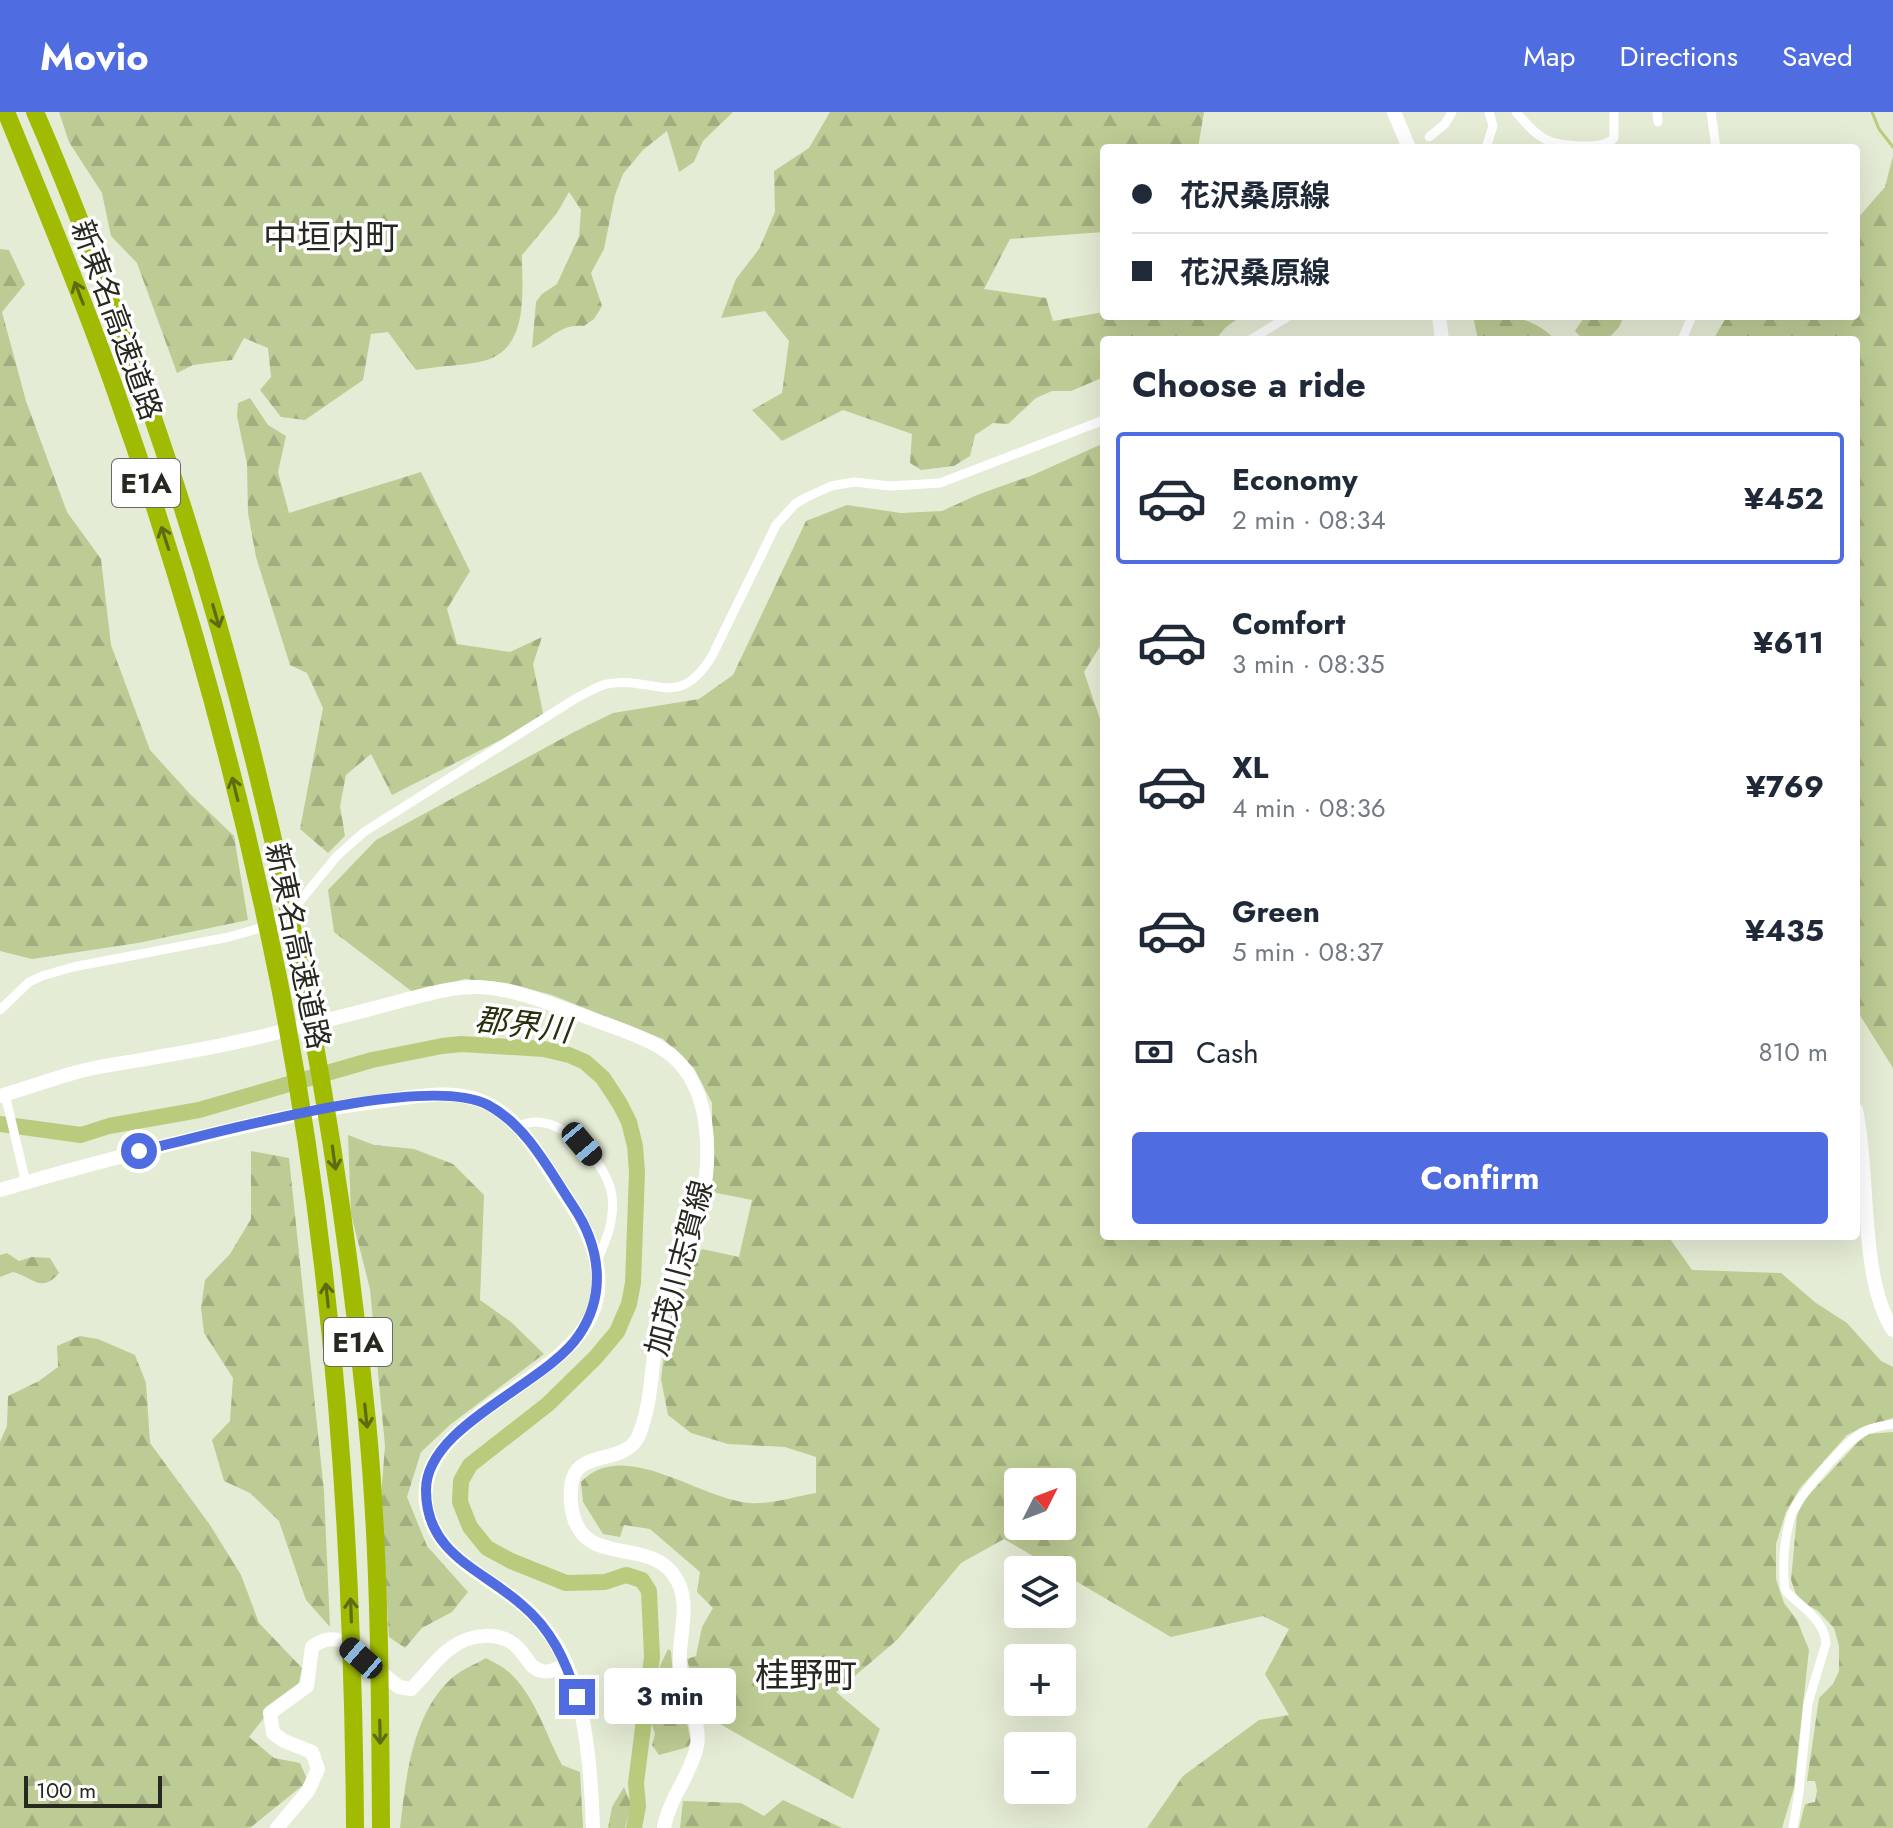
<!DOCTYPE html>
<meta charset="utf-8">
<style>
:root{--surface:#fff;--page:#f2f2f3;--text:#1f2937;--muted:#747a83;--line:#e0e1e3;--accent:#506ce1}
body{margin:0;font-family:Jost,"Noto Sans JP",sans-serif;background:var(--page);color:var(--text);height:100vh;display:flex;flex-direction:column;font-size:30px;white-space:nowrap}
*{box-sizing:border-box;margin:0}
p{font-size:26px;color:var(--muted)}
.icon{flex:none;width:44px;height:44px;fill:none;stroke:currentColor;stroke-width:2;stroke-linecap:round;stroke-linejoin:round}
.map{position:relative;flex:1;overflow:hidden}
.side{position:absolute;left:1100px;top:224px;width:760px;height:904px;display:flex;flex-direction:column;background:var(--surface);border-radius:8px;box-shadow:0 8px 32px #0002}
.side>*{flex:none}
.guide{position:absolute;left:1100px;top:32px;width:760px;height:176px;border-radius:8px;box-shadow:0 8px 32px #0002;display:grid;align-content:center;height:176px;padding:0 32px;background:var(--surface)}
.needle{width:52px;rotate:48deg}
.fabs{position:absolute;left:1004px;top:1356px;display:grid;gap:16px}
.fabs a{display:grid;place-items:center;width:72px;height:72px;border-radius:8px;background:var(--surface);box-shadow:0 8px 32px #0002;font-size:40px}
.scale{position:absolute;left:24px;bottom:20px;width:138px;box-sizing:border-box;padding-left:8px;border:4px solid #272921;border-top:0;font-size:22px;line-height:28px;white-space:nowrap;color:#272921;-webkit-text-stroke:6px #fff;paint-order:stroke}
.end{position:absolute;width:36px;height:36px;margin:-18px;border:10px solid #506ce1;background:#fff;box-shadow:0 0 0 4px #fff}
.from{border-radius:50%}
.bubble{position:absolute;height:56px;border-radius:8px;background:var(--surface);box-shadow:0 8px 32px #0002;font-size:26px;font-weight:700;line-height:56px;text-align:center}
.car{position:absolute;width:24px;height:48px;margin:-24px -12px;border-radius:10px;box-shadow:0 0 6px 2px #0007;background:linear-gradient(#222 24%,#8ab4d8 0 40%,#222 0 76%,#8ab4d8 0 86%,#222 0)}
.guide b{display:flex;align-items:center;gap:28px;height:76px;font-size:30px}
.guide b+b{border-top:2px solid var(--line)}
.guide i{width:20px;height:20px;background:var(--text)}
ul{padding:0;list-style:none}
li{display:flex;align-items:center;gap:24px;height:132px;margin:0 16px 12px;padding:0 16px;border:4px solid transparent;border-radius:8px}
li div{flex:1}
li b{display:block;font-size:30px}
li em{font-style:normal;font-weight:700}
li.on{border-color:var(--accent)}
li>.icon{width:72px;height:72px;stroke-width:1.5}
h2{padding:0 32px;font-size:36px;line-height:96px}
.pay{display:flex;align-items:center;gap:20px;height:88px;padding:0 32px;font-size:30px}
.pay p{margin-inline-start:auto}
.button{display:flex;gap:16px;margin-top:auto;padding:16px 32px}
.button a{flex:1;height:92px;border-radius:8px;background:var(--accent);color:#fff;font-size:32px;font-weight:700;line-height:92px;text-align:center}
header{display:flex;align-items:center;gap:48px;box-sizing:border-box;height:112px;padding:0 40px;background:var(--accent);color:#fff}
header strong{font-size:38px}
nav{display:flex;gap:44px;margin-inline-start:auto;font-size:28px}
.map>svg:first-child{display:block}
</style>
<header>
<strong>Movio</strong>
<nav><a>Map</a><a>Directions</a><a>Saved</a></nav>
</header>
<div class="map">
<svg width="1893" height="1716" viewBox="0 0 1893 1716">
<defs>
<pattern id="forest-firs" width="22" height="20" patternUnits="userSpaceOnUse" patternTransform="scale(2)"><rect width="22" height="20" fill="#bdcb94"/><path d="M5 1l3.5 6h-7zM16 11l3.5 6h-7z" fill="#a2ae7f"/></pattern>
</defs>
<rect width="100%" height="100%" fill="#e5ecd5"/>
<path fill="url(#forest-firs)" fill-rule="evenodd" d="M59 0H733L703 29 694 50 679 60 667 19 643 38 623 62 615 83 604 137 591 161 602 194 594 207 584 214C561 211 551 227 532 236L536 190 542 182 557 172 579 124 581 98 569 80 557 101 522 143C522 183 530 240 479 250 459 254 437 254 416 258L388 220 371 222 363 268 305 308 281 305 260 278 271 265 268 236 244 226 232 248 193 253 177 261 137 151 111 124 102 81 69 30Z
M830 0H1204L1198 36H1104V120L1010 127 984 177 1046 186 1053 209 1104 200V204H1241L1225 216 1215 228H1104V265L1071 279H1052L1036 286 1008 312 993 311 975 323 970 344 954 354 921 358 910 351 912 322 843 298 782 329 752 298 782 281 789 229 765 199 721 206 736 167 759 137 775 100 774 59 809 36Z
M1893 44V956L1856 897V228H1713L1727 204H1856V108L1885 75Z
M0 137 9 138 25 172 2 200 26 289 67 400 101 447 111 533 150 638 190 682 234 724 248 808 138 831 32 847 0 839Z
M1473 204C1508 204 1529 202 1556 228H1478Z
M1585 204H1624L1619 215 1607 228H1584L1575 219Z
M250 286 268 313 286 324 278 360 289 401 421 360 470 459 447 497 457 532 510 540 542 525 533 552 544 606 392 683 371 642 346 663 340 694 345 724 328 741 300 717 323 596 307 561 290 553 256 445 248 401 247 352 237 304 238 291Z
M1104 331V528L1084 560 1101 610 1104 611V1124H1668L1692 1158 1781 1161 1816 1191 1847 1211 1881 1249 1893 1255V1306L1863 1315 1847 1323 1800 1376 1786 1400 1776 1432V1467L1784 1491 1797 1508 1809 1538 1794 1676 1782 1716H1147L1183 1664 1259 1608 1289 1603 1265 1562 1289 1517 1263 1504 1171 1525 1062 1461V1458H1057L1004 1427 961 1451 897 1528 836 1580 880 1617 853 1687 718 1611 696 1584 687 1547 696 1544 702 1515 713 1496 697 1480 700 1460 650 1417 624 1413 620 1425 603 1422 583 1390 581 1370C624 1325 697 1386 749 1391 770 1393 796 1384 816 1381V1345L785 1335 728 1332 691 1321 668 1303 661 1267 667 1218 681 1172 702 1137 739 1145 752 1088 712 1080V991L694 956 663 927 552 883 507 871 465 867 414 881 334 820 328 778 376 728 574 620 613 601 699 587 733 563 806 409 847 393 901 401 942 399 977 383 1033 363ZM1018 1370H1062V1414H1018Z
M348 1023 374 1033 414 1037 453 1052 484 1083 480 1188 511 1210 544 1242 451 1312 421 1340 407 1385 427 1434 468 1480 452 1500 422 1516 405 1536 389 1525 381 1385 385 1334 370 1177 351 1102Z
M251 1039 289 1046 324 1379 330 1515 306 1488 279 1409 250 1381 224 1369 212 1328 230 1309 233 1266 204 1221 201 1196 205 1168 230 1142 251 1107Z
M7 1141 19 1149 32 1145 50 1146 59 1161C41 1182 33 1165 13 1160L0 1165V1143Z
M80 1224 98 1227 135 1243 146 1271 150 1331 210 1413 241 1463 259 1511 302 1556 296 1584 267 1602 249 1625 274 1646 300 1651 308 1669 250 1716H0V1330L7 1314 8 1284 39 1269 58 1255 57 1234Z
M1893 1320V1716H1799L1805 1692 1815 1690 1817 1678 1815 1669H1807L1819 1586 1833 1572 1839 1559V1534L1834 1516 1818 1499 1804 1491 1796 1482 1791 1468 1797 1403 1805 1387 1858 1330 1868 1322Z
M668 1537 671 1539 673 1565 682 1587 691 1630 688 1635 659 1643 652 1633 655 1622 651 1610 660 1605V1554Z
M486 1546C495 1551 506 1556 513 1564 537 1589 546 1623 562 1653L580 1660 583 1716H400C406 1665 412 1601 453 1565 463 1557 476 1552 486 1546Z
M624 1675 631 1692 625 1716H608L612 1695Z
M783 1688 842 1716H680L683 1689 741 1691 764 1704Z"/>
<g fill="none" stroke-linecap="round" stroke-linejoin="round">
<path stroke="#b9cc7d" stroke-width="3" d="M1872 0 1879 17 1893 35"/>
<path stroke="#b9cc7d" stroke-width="16" d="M0 1012 81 1023 109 1014 199 998 372 948 442 934 461 932 544 937 569 943 585 950 603 966 620 992 629 1010 635 1034 637 1060 633 1171 629 1192 617 1220 595 1246 548 1292 470 1353 461 1369 460 1390 470 1415 487 1436 511 1449 566 1471 605 1470 626 1463 642 1468 649 1479 652 1545 636 1671 638 1694 634 1716"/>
<path stroke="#fff" stroke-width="9" d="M1516 0C1524 9 1534 22 1545 27 1559 35 1603 38 1614 26V0
M1657 0 1658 10
M1711 0 1716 36
M1429 25 1445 12 1452 0
M1486 36 1493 14 1489 0
M1250 228 1289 204
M1682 228 1692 204
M0 898 29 870 42 864 73 855 229 825 264 815 280 806 300 789 337 744 364 720 578 585C587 581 597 574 607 572 654 563 678 600 712 544L776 413 795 392 807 385 831 374 854 370 890 374 940 371 1104 308
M5 982 26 1071
M516 1014C522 1013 529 1010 535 1010 568 1009 608 1053 612 1084 615 1108 606 1129 596 1151
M1793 1716 1799 1680 1808 1591 1826 1531C1824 1506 1800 1495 1785 1478 1782 1456 1784 1426 1791 1404 1798 1384 1845 1330 1863 1320 1872 1315 1883 1314 1893 1312"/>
<path stroke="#fff" stroke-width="14" d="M1394 0 1409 36
M1439 204 1442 228
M0 984C28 976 56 965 85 958 109 952 133 950 157 945 199 938 242 930 283 919 320 910 357 901 393 891 421 884 451 874 480 875 515 877 549 891 581 903 606 913 633 920 656 933 700 956 709 1007 707 1052 704 1111 669 1157 658 1214 651 1250 653 1291 638 1325 626 1351 581 1339 573 1366 570 1375 570 1389 572 1398 582 1456 646 1425 673 1462 694 1489 677 1525 680 1556 681 1583 702 1607 697 1634 691 1663 669 1686 664 1716
M1856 998C1870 1060 1859 1167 1893 1218
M0 1078C61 1060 121 1044 183 1029 249 1013 314 997 382 989 414 985 447 977 479 988 519 1002 541 1047 563 1080 587 1115 611 1160 591 1204 560 1272 415 1309 426 1391 434 1443 483 1462 519 1490 532 1500 543 1513 552 1526 586 1575 591 1658 593 1716
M277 1716 308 1679 318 1657 312 1640 284 1629 273 1621 270 1601 307 1574 312 1535C322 1528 329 1525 342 1529L399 1575 411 1577C425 1564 436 1546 451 1536 471 1521 503 1518 520 1538 527 1546 531 1557 542 1559 551 1561 558 1556 566 1552"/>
<path stroke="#a0bb01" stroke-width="18" d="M6 0C44 93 83 186 116 280 184 472 239 670 279 870 334 1149 353 1432 355 1716
M35 0C67 73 95 147 123 222 253 573 330 936 367 1309 380 1444 380 1580 381 1716"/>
</g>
<defs><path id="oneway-shaft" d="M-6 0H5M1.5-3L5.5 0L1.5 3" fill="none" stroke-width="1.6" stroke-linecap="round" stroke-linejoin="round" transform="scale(2)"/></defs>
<g stroke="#5d6b13">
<use href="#oneway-shaft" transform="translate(79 181) rotate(-111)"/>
<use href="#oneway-shaft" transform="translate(165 426) rotate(-108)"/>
<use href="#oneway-shaft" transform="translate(216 504) rotate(74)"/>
<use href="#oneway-shaft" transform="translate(235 677) rotate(-104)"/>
<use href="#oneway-shaft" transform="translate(334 1046) rotate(82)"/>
<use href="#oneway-shaft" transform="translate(327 1183) rotate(-96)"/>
<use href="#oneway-shaft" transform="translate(366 1304) rotate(84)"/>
<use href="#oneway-shaft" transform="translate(351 1498) rotate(-92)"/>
<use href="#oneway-shaft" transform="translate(380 1620) rotate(89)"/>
</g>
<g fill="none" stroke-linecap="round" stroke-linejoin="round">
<path stroke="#506ce1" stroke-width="10" d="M139 1039C212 1023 426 960 488 993 527 1014 549 1058 573 1094 600 1134 607 1182 579 1223 546 1273 426 1313 426 1378 426 1443 482 1457 522 1493 551 1517 566 1549 577 1585"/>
</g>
<g text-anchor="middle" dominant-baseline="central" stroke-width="7" stroke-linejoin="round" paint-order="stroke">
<g fill="#fff" stroke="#686964" stroke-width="2">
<rect x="112" y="347" width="68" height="48" rx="6"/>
<rect x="324" y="1206" width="68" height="48" rx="6"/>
</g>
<g font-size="28" font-weight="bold" fill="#272921">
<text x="146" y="371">E1A</text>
<text x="358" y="1230">E1A</text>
</g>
<g font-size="30" fill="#272921" stroke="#fff">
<text transform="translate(117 208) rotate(70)">新東名高速道路</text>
<text transform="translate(298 834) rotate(78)">新東名高速道路</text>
<text transform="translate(679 1156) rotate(-75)">加茂川志賀線</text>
</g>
<g font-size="32" font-style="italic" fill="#29300e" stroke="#fff">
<text transform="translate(523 913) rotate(7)">郡界川</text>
</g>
<g font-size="34" fill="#272921" stroke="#fff">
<text x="331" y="125">中垣内町</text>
<text x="806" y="1563">桂野町</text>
</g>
</g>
</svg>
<div class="fabs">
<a><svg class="needle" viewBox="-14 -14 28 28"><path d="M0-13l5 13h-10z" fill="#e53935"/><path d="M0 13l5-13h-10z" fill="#747a83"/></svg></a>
<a><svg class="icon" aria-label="layers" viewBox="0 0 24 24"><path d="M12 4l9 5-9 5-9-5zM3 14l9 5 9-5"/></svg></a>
<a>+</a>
<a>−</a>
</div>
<div class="scale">100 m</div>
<i class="end from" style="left:139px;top:1039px"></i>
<i class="end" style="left:577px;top:1585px"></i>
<div class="bubble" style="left:604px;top:1556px;width:132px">3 min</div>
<i class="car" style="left:582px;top:1032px;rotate:140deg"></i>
<i class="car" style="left:361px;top:1546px;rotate:311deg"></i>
<div class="guide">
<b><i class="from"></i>花沢桑原線</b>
<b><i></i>花沢桑原線</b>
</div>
<section class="side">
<h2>Choose a ride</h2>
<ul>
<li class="on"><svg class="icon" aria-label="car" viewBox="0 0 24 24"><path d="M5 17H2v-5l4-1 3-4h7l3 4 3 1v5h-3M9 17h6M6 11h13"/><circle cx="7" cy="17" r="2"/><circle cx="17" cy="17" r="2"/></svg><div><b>Economy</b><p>2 min · 08:34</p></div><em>¥452</em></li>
<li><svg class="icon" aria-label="car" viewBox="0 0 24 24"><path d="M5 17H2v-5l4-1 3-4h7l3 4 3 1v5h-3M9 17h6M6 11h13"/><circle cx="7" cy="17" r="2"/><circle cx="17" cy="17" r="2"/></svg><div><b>Comfort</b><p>3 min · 08:35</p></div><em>¥611</em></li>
<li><svg class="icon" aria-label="car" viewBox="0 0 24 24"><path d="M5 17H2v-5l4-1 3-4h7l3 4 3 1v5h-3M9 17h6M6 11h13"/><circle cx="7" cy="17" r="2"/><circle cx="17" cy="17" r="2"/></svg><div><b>XL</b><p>4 min · 08:36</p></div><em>¥769</em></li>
<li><svg class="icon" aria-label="car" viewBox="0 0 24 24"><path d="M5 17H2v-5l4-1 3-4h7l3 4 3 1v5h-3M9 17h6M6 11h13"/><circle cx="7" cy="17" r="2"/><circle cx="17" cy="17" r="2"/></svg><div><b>Green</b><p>5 min · 08:37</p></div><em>¥435</em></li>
</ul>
<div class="pay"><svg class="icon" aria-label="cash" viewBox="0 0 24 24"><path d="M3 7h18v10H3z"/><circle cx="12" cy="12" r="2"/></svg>Cash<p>810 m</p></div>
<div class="button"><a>Confirm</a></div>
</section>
</div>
